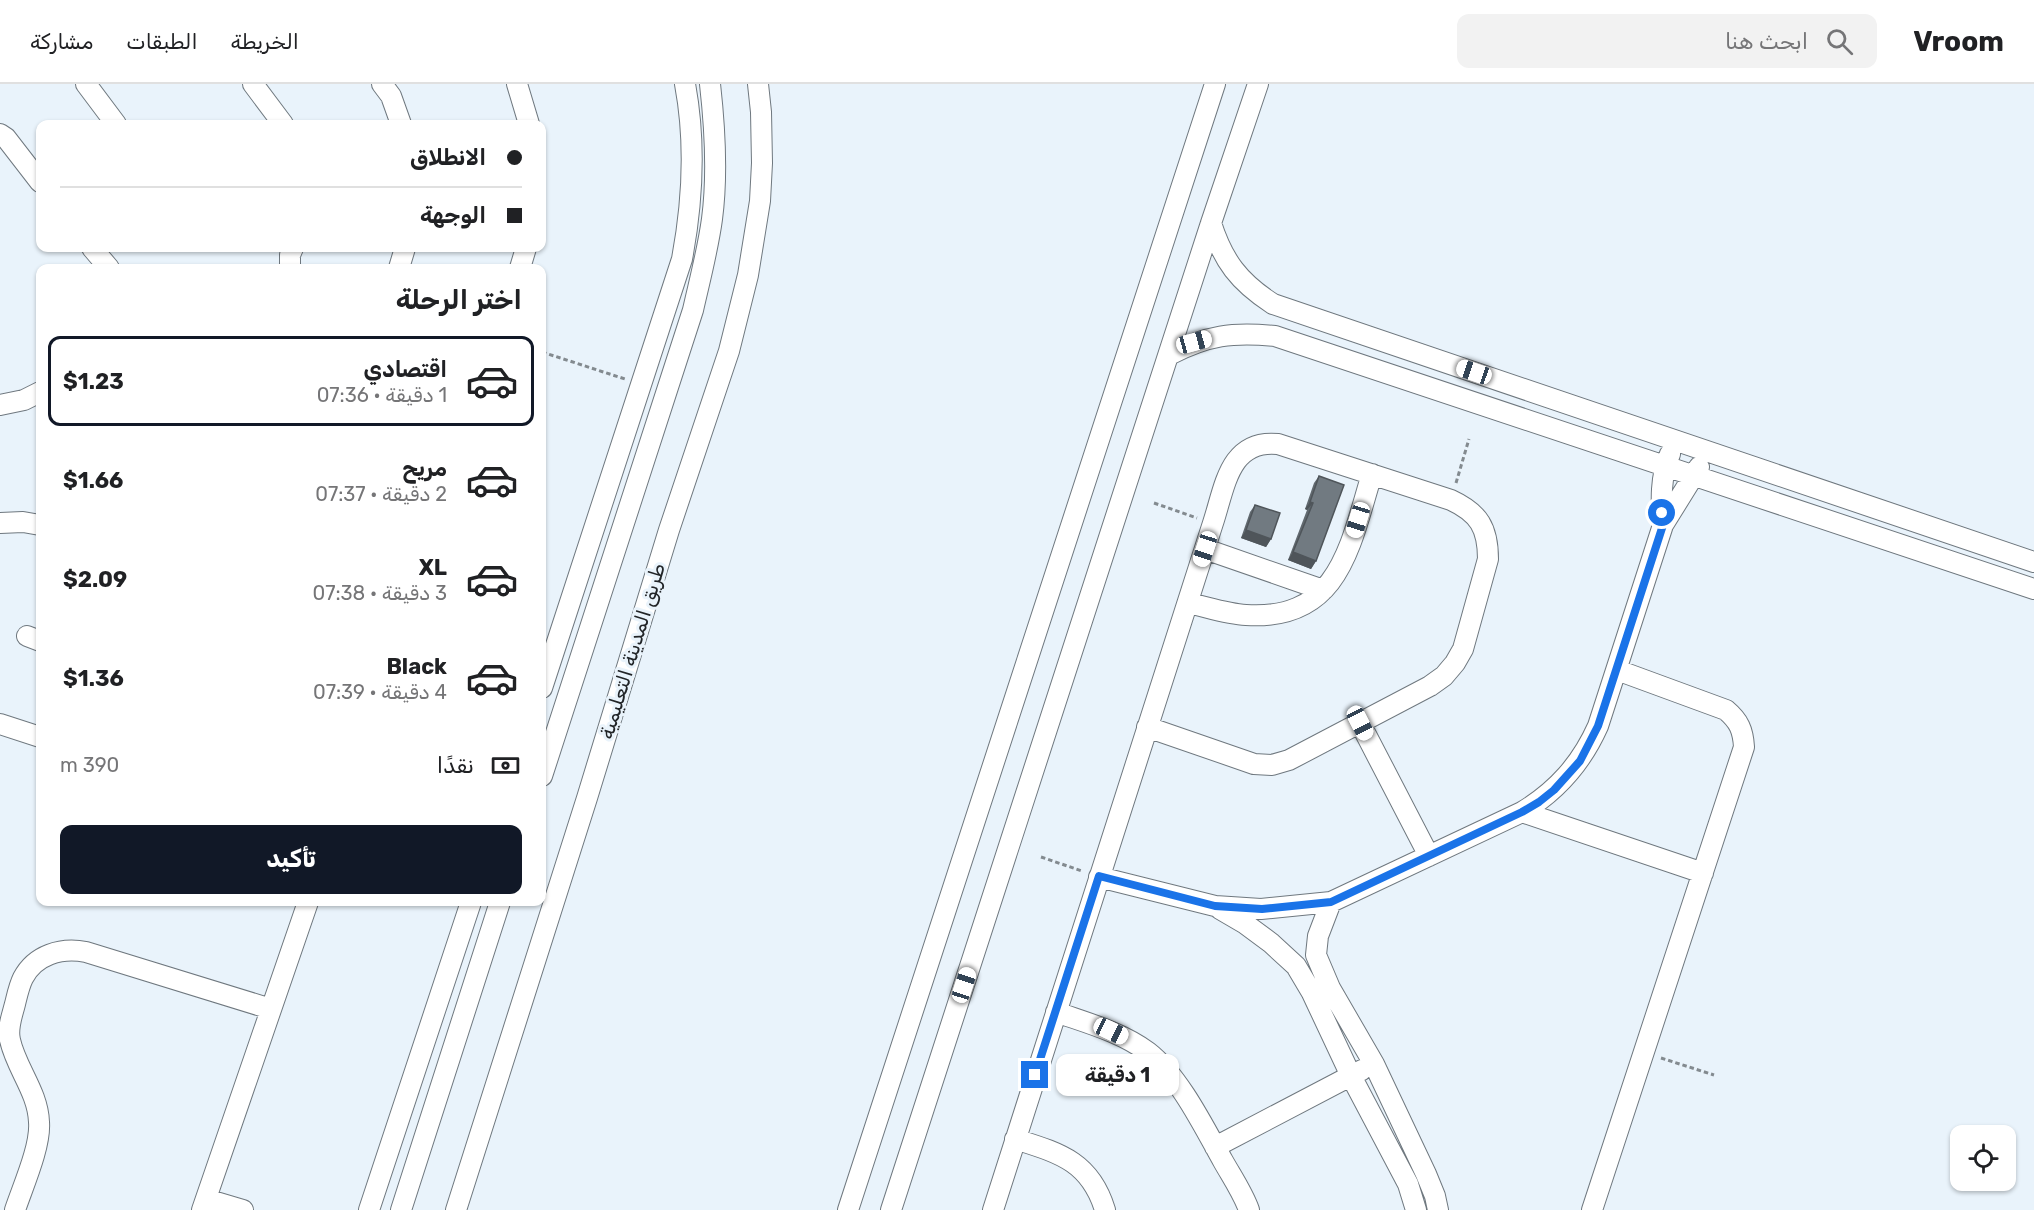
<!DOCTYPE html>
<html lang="ar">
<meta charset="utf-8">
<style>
:root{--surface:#fff;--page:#f2f2f2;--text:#202124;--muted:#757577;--line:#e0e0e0;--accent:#111827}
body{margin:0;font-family:Rubik,Vazirmatn,sans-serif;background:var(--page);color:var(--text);direction:rtl;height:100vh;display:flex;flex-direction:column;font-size:22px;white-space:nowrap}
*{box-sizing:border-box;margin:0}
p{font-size:20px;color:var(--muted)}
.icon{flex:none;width:33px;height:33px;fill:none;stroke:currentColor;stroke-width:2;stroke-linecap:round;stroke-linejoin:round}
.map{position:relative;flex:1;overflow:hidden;direction:ltr}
.drawer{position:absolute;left:36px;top:180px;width:510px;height:642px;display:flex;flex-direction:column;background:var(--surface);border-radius:12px;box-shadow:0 2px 4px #0004;direction:rtl}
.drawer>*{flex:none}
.hud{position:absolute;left:36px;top:36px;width:510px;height:132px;border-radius:12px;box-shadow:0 2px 4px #0004;direction:rtl;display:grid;align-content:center;height:132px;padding:0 24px;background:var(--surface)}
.controls{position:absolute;left:1950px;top:1041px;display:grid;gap:12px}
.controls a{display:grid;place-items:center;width:66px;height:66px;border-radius:12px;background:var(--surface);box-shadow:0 2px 4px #0004;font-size:30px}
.end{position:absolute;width:27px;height:27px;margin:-14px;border:8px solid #1a73e8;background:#fff;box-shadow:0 0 0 3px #fff}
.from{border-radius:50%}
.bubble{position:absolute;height:42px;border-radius:12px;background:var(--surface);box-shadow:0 2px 4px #0004;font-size:20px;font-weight:700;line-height:42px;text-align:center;direction:rtl}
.car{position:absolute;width:18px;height:36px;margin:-18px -9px;border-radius:8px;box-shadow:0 0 4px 2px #0007;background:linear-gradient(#fff 24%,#345 0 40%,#fff 0 76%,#345 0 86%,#fff 0)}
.hud b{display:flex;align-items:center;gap:21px;height:57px;font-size:22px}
.hud b+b{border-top:2px solid var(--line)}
.hud i{width:15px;height:15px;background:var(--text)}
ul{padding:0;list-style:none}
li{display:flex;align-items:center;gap:18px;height:90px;margin:0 12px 9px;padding:0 12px;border:3px solid transparent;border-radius:12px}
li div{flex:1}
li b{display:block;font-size:22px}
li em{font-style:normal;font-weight:700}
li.selected{border-color:var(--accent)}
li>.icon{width:54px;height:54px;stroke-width:1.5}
h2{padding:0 24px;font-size:27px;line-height:72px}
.pay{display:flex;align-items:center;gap:15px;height:66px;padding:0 24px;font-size:22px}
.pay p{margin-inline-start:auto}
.primary-button{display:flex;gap:12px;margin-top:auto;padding:12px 24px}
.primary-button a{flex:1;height:69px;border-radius:12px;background:var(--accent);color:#fff;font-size:24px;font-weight:700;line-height:69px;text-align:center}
header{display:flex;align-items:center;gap:36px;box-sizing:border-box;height:84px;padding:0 30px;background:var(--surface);border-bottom:2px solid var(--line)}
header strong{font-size:28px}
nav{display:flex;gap:33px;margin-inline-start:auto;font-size:21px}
.search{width:420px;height:54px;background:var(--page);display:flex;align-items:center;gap:15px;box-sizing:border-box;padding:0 21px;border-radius:12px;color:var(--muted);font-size:22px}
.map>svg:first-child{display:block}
</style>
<header>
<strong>Vroom</strong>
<div class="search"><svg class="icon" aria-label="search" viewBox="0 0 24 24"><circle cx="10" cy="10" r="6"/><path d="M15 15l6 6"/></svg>ابحث هنا</div>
<nav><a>الخريطة</a><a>الطبقات</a><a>مشاركة</a></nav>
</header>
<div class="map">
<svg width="2034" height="1126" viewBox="0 0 2034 1126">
<rect width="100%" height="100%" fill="#e9f3fb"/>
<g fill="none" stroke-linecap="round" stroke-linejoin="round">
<g stroke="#6f787f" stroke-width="22">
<path id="minor" d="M86 0 116 40
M253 0 283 40
M382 0 391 12 401 40
M517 0 529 40
M0 50 6 54 40 98
M1211 139C1223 177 1239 198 1273 220L2034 478
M92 164 109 184
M290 184V171L293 164
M399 184 405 164
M520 184 526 164
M1169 271C1208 251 1232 248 1275 252L2034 505
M0 321 24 316 40 308
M0 439 23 438 40 441
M1663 441C1661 417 1660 393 1670 370
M1205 465 1323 506
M1188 519C1207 523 1227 530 1246 531 1340 537 1350 461 1372 390
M27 552 40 557
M542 604 682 175C693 116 696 59 685 0
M1360 639 1429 772
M0 640 40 653
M542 692 693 226C700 195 708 165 712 135 718 90 715 44 710 0
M1522 728 1703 789
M1099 793 1215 822 1261 825 1331 818 1522 728C1557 707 1581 680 1598 642L1663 441 1699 383
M1331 818 1318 852 1316 871 1330 904 1374 980 1426 1090 1435 1112 1438 1126
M1220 825 1244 839 1271 859 1296 882 1312 909 1351 992 1408 1100 1416 1126
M1056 928C1087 939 1121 948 1148 968 1179 992 1204 1043 1223 1077 1232 1093 1243 1109 1249 1126
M1015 1055C1059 1069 1090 1077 1105 1126
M1215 1063 1362 986
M206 1115 243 1126
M15 1126C23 1102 41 1062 39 1038 38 1008 16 984 10 956 7 944 12 932 15 920 17 912 19 902 23 894 35 871 61 863 86 868L271 925
M202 1126 308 818
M369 1126 471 818
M401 1126 500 818
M456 1126 587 714 669 446 729 267 748 191 760 117 762 79 761 28 758 0
M848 1126 1215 0
M891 1126 1211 139 1258 0
M993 1126 1213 439C1225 403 1229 355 1278 360L1451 416C1479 429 1488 444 1488 475L1463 565 1455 579 1444 592 1430 602 1289 676 1272 681 1254 680 1147 643
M1592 1126 1744 663C1743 646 1739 637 1726 626L1617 586"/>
</g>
<path stroke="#838a8f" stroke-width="3" stroke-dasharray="4.5 3" stroke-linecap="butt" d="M542 268 625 295
M1456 399 1469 355
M1154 419 1197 434
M1041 773 1082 787
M1661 974 1714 991"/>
<use href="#minor" stroke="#fff" stroke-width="20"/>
</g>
<path fill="#61696f" d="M1319 392 1316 477 1311 485 1288 476 1307 426 1305 425 1314 399Z
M1255 421 1271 455 1266 463 1241 454 1250 428Z"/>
<path fill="#4f555a" d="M1310 418 1313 419 1307 426 1305 425Z
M1246 446 1271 455 1266 463 1241 454Z
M1293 468 1316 477 1311 485 1288 476Z"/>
<path fill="#717a81" stroke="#4f555a" stroke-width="1.5" d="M1319 392 1344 401 1316 477 1293 468 1313 419 1310 418Z
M1255 421 1280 429 1271 455 1246 446Z"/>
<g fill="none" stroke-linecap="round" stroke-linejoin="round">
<path stroke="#1a73e8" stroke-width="8" d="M1035 991 1099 792 1215 822 1262 825 1331 818 1522 728 1539 718 1554 706 1580 677 1598 642 1663 441 1662 429"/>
</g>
<g text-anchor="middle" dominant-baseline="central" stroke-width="6" stroke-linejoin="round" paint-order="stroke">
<g font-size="20" fill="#212427" stroke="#e9f3fb">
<text transform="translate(632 567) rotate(-73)">طريق المدينة التعليمية</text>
</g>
</g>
</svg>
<div class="controls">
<a><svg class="icon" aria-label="locate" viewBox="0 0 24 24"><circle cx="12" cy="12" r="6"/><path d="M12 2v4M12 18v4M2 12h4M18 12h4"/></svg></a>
</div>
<i class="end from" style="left:1662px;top:429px"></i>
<i class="end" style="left:1035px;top:991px"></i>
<div class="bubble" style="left:1056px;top:970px;width:123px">1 دقيقة</div>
<i class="car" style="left:1194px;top:258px;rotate:75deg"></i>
<i class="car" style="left:1474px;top:288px;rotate:289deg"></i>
<i class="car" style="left:1358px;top:436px;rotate:197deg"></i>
<i class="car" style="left:1205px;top:465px;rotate:198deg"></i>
<i class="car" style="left:1360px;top:639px;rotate:153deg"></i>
<i class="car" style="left:964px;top:901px;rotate:18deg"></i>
<i class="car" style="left:1111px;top:947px;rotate:115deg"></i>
<div class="hud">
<b><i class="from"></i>الانطلاق</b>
<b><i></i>الوجهة</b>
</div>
<section class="drawer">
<h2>اختر الرحلة</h2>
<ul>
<li class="selected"><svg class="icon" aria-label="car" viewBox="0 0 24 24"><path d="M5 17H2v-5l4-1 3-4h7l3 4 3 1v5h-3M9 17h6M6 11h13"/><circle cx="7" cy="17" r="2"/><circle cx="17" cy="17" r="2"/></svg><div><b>اقتصادي</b><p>1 دقيقة · 07:36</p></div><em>$1.23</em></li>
<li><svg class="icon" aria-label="car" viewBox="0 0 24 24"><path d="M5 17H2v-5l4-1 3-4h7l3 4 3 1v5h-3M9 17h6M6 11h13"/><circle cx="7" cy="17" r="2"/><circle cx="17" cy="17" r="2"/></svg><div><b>مريح</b><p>2 دقيقة · 07:37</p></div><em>$1.66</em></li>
<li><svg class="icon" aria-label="car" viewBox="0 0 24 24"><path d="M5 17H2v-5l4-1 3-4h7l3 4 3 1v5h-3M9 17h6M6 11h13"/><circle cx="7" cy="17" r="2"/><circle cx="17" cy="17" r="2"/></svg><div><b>XL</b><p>3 دقيقة · 07:38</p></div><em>$2.09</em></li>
<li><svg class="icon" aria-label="car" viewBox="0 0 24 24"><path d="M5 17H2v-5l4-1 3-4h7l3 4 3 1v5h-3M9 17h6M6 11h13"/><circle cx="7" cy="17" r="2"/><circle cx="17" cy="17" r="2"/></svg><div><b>Black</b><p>4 دقيقة · 07:39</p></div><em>$1.36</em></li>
</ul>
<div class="pay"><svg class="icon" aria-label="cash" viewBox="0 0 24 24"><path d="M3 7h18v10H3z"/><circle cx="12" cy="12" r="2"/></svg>نقدًا<p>390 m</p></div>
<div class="primary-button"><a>تأكيد</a></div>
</section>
</div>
